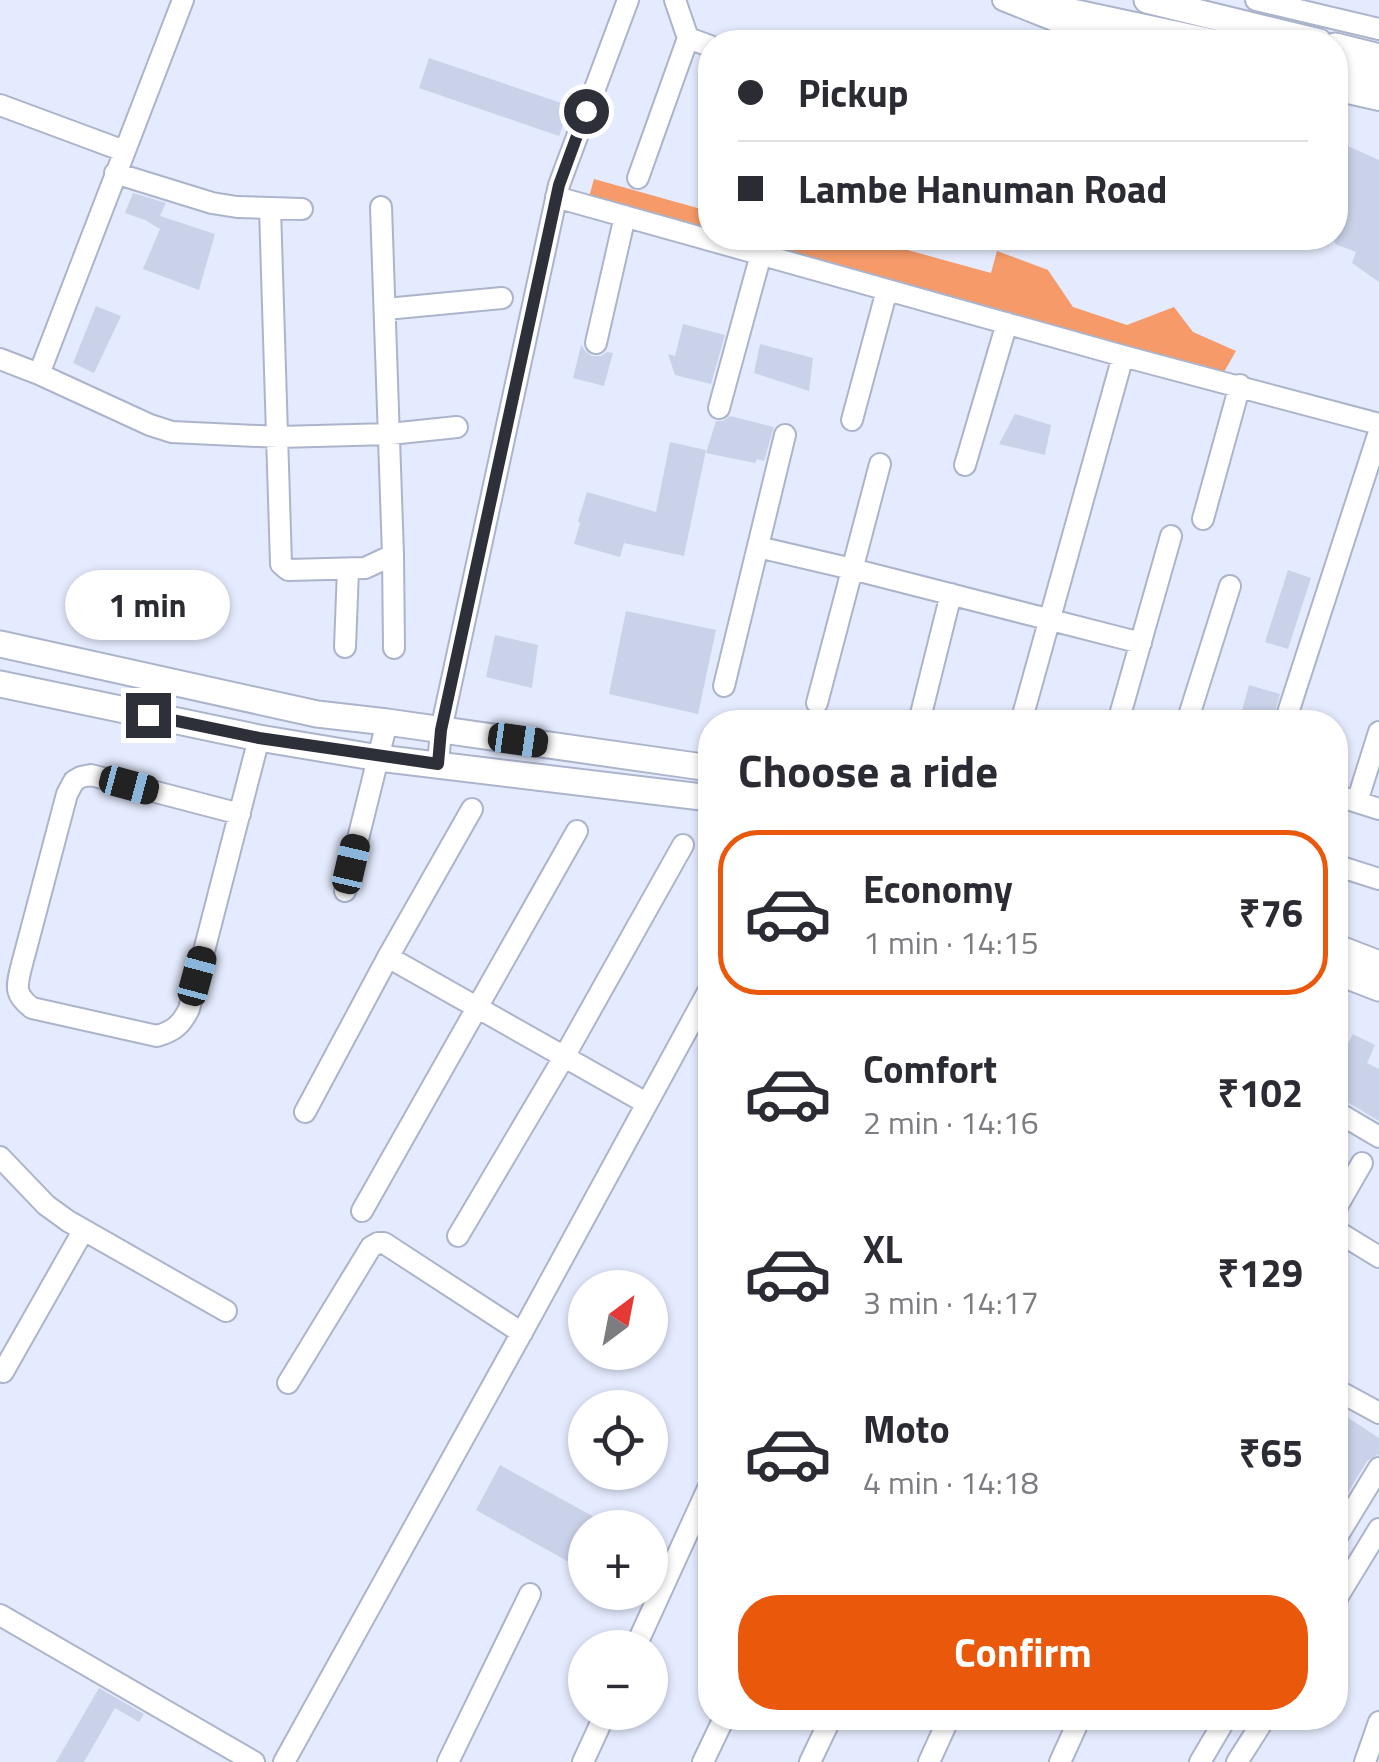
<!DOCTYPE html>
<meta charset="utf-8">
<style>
:root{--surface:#fff;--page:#f2f2f3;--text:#2b2b33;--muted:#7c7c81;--line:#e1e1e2;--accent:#ea580c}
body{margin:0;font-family:"Titillium Web",sans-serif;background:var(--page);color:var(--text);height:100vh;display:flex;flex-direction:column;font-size:38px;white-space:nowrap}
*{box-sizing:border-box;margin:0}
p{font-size:32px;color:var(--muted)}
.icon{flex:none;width:55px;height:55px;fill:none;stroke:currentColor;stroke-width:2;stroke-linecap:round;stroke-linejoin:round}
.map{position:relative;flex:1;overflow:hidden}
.drawer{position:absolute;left:698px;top:710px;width:650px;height:1020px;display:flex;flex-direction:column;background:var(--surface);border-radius:40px;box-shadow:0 2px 8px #0004}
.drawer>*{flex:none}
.guide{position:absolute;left:698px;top:30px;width:650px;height:220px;border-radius:40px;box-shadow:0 2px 8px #0004;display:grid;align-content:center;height:220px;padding:0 40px;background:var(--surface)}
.needle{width:65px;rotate:32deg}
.fabs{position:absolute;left:568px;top:1270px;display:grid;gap:20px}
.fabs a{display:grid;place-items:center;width:100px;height:100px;border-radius:50%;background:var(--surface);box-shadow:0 2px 8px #0004;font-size:50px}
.end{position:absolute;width:45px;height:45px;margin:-22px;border:12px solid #2d3039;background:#fff;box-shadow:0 0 0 5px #fff}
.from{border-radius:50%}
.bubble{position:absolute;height:70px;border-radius:35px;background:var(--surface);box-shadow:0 2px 8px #0004;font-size:32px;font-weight:700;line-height:70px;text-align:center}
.car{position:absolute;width:30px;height:60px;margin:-30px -15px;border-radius:12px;box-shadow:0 0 8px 2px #0007;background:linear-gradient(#222 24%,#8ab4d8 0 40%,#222 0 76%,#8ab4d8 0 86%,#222 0)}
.guide b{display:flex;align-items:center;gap:35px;height:95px;font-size:38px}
.guide b+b{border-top:2px solid var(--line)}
.guide i{width:25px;height:25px;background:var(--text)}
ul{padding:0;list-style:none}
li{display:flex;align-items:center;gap:30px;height:165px;margin:0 20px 15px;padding:0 20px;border:5px solid transparent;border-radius:40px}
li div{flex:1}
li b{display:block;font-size:38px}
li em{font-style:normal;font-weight:700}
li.current{border-color:var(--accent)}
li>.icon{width:90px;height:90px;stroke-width:1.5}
h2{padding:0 40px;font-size:45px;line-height:120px}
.cta{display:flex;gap:20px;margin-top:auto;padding:20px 40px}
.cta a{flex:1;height:115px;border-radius:40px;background:var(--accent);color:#fff;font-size:40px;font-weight:700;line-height:115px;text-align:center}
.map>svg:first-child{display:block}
</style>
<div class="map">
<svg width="1379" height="1762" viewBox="0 0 1379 1762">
<rect width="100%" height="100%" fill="#e5ebfe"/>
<path fill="#f59a68" d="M594 179 701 209 710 201V232L589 197Z
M728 238H864L991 273 997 251 1048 270 1073 307 1127 325 1174 307 1193 332 1236 351 1224 372Z"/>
<path fill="#cad2e9" d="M429 58 570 106 559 136 419 88Z
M1339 142 1379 160V282L1352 263 1356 252 1335 244V152Z
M133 193 166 203 160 216 215 234 199 290 143 269 160 229 145 220 125 213Z
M96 306 121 316 94 373 73 363Z
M683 324 725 335 711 384 675 375 668 354 675 356Z
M760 344 813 358 809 391 754 373Z
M581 345 586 352 592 356H601L607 352 613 353 604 386 573 378Z
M1015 414 1051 425 1045 455 999 444Z
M730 416 774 427 764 461 757 459 755 463 706 453 716 421H723Z
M670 442 706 450 684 556 624 543 620 557 574 544 580 523 578 521 587 492 656 512Z
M1288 570 1311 578 1288 649 1265 642Z
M626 611 716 630 698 714 609 694Z
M495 635 538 645 532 688 486 677Z
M1249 685 1280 694 1272 722H1239Z
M1353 1034 1375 1045 1367 1063 1379 1069V1121L1342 1099 1335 1097V1069Z
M1344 1415 1379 1438V1454L1367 1461 1335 1514V1429Z
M500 1465 594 1517 588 1528H585V1533L569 1562 476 1510Z
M99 1688 144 1714 139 1722 115 1708 84 1762H56Z"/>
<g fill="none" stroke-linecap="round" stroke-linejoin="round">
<g stroke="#acb4cb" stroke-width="24">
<path id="minor" d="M675 0 688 38 710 46
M1003 0 1058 22 1126 42
M1256 0 1379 29
M1335 90 1379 100
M0 105 124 151
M115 173 212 203 237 207 302 209
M638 178 688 38
M556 197 1123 356 1379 424
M381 207 393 555 394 648
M270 208 281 564 288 570 365 568 393 555
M386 309 502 298
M596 343 625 216
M0 359 39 374 150 425 172 432 279 437 390 434 457 427
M39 374 183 0
M719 408 761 254
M852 420 887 290
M965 465 1007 323
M1203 519 1240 385
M758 547 852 569 1141 643
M345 647 348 569
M724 686 785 435
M817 703 880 464
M919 722 951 594
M1021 722 1123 356
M1118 722 1171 536
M1187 722 1230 586
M1285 722 1379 432
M438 764 441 730 559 185 628 0
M1335 795 1379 809
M1357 802 1379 732
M240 814 91 775 81 777 74 781 67 794 21 968C16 988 15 995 32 1008L157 1036C174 1031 181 1025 189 1009L259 738
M1335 865 1379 879
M345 891 387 722
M388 957 646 1103
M1335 1111 1379 1137
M305 1112 388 957 472 809
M0 1157 46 1205 68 1221 226 1311
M1335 1210 1362 1163
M362 1211 577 831
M1335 1230 1379 1257
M458 1236 564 1057 683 845
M3 1372 83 1231
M288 1383 371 1247 378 1243H384L522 1333
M1335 1389 1379 1413
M1335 1540 1379 1468
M1335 1601 1379 1529
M0 1615 254 1762
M635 1648 710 1484
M284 1762 530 1318 710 988
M448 1762 530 1594
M583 1762 606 1712
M703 1762 724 1718
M810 1762 831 1718
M929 1762 949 1718
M1060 1762 1080 1718
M1200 1762 1226 1718
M1237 1762 1265 1718
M1365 1762 1379 1722"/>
</g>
<g stroke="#acb4cb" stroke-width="29">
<path id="major" d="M1016 0 1212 42
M1147 0 1319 42
M1335 46 1379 57
M1335 71 1379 81
M0 644 317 714 387 722 710 768
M0 684 259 738 379 758 710 798
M1335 947 1379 964
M1335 971 1379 988"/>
</g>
<use href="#minor" stroke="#fff" stroke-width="20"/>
<use href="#major" stroke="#fff" stroke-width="25"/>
</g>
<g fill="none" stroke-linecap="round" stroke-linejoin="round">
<path stroke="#2d3039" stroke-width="12" d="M148 715 259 738 438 764 441 730 559 185 586 111"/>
</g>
</svg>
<div class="fabs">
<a><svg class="needle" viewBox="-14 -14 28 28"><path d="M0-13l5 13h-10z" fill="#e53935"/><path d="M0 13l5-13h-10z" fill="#7c7c81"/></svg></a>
<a><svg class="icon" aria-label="locate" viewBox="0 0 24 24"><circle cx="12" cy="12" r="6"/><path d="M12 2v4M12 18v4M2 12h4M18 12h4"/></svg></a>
<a>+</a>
<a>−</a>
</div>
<i class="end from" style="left:586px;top:111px"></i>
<i class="end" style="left:148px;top:715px"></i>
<div class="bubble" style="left:65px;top:570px;width:165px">1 min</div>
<i class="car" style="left:518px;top:740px;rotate:98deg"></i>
<i class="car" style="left:129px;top:785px;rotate:105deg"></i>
<i class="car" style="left:351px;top:864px;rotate:13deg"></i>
<i class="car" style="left:197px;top:976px;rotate:15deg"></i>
<div class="guide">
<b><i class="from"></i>Pickup</b>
<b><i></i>Lambe Hanuman Road</b>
</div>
<section class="drawer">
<h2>Choose a ride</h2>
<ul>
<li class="current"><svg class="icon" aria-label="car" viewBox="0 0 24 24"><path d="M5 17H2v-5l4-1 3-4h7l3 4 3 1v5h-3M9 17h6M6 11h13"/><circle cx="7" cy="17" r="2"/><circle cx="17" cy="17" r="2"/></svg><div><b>Economy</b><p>1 min · 14:15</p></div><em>₹76</em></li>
<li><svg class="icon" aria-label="car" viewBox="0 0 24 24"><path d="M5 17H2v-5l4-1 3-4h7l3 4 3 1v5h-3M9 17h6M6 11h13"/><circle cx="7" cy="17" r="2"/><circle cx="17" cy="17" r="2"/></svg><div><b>Comfort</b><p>2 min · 14:16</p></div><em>₹102</em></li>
<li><svg class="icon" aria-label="car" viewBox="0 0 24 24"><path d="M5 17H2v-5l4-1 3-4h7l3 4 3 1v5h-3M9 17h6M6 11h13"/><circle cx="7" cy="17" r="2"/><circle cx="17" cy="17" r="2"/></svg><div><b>XL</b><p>3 min · 14:17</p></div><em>₹129</em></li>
<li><svg class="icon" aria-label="car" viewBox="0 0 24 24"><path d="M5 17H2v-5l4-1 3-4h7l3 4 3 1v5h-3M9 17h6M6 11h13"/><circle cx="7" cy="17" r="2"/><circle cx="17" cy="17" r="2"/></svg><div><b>Moto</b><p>4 min · 14:18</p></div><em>₹65</em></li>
</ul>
<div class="cta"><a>Confirm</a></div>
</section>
</div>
